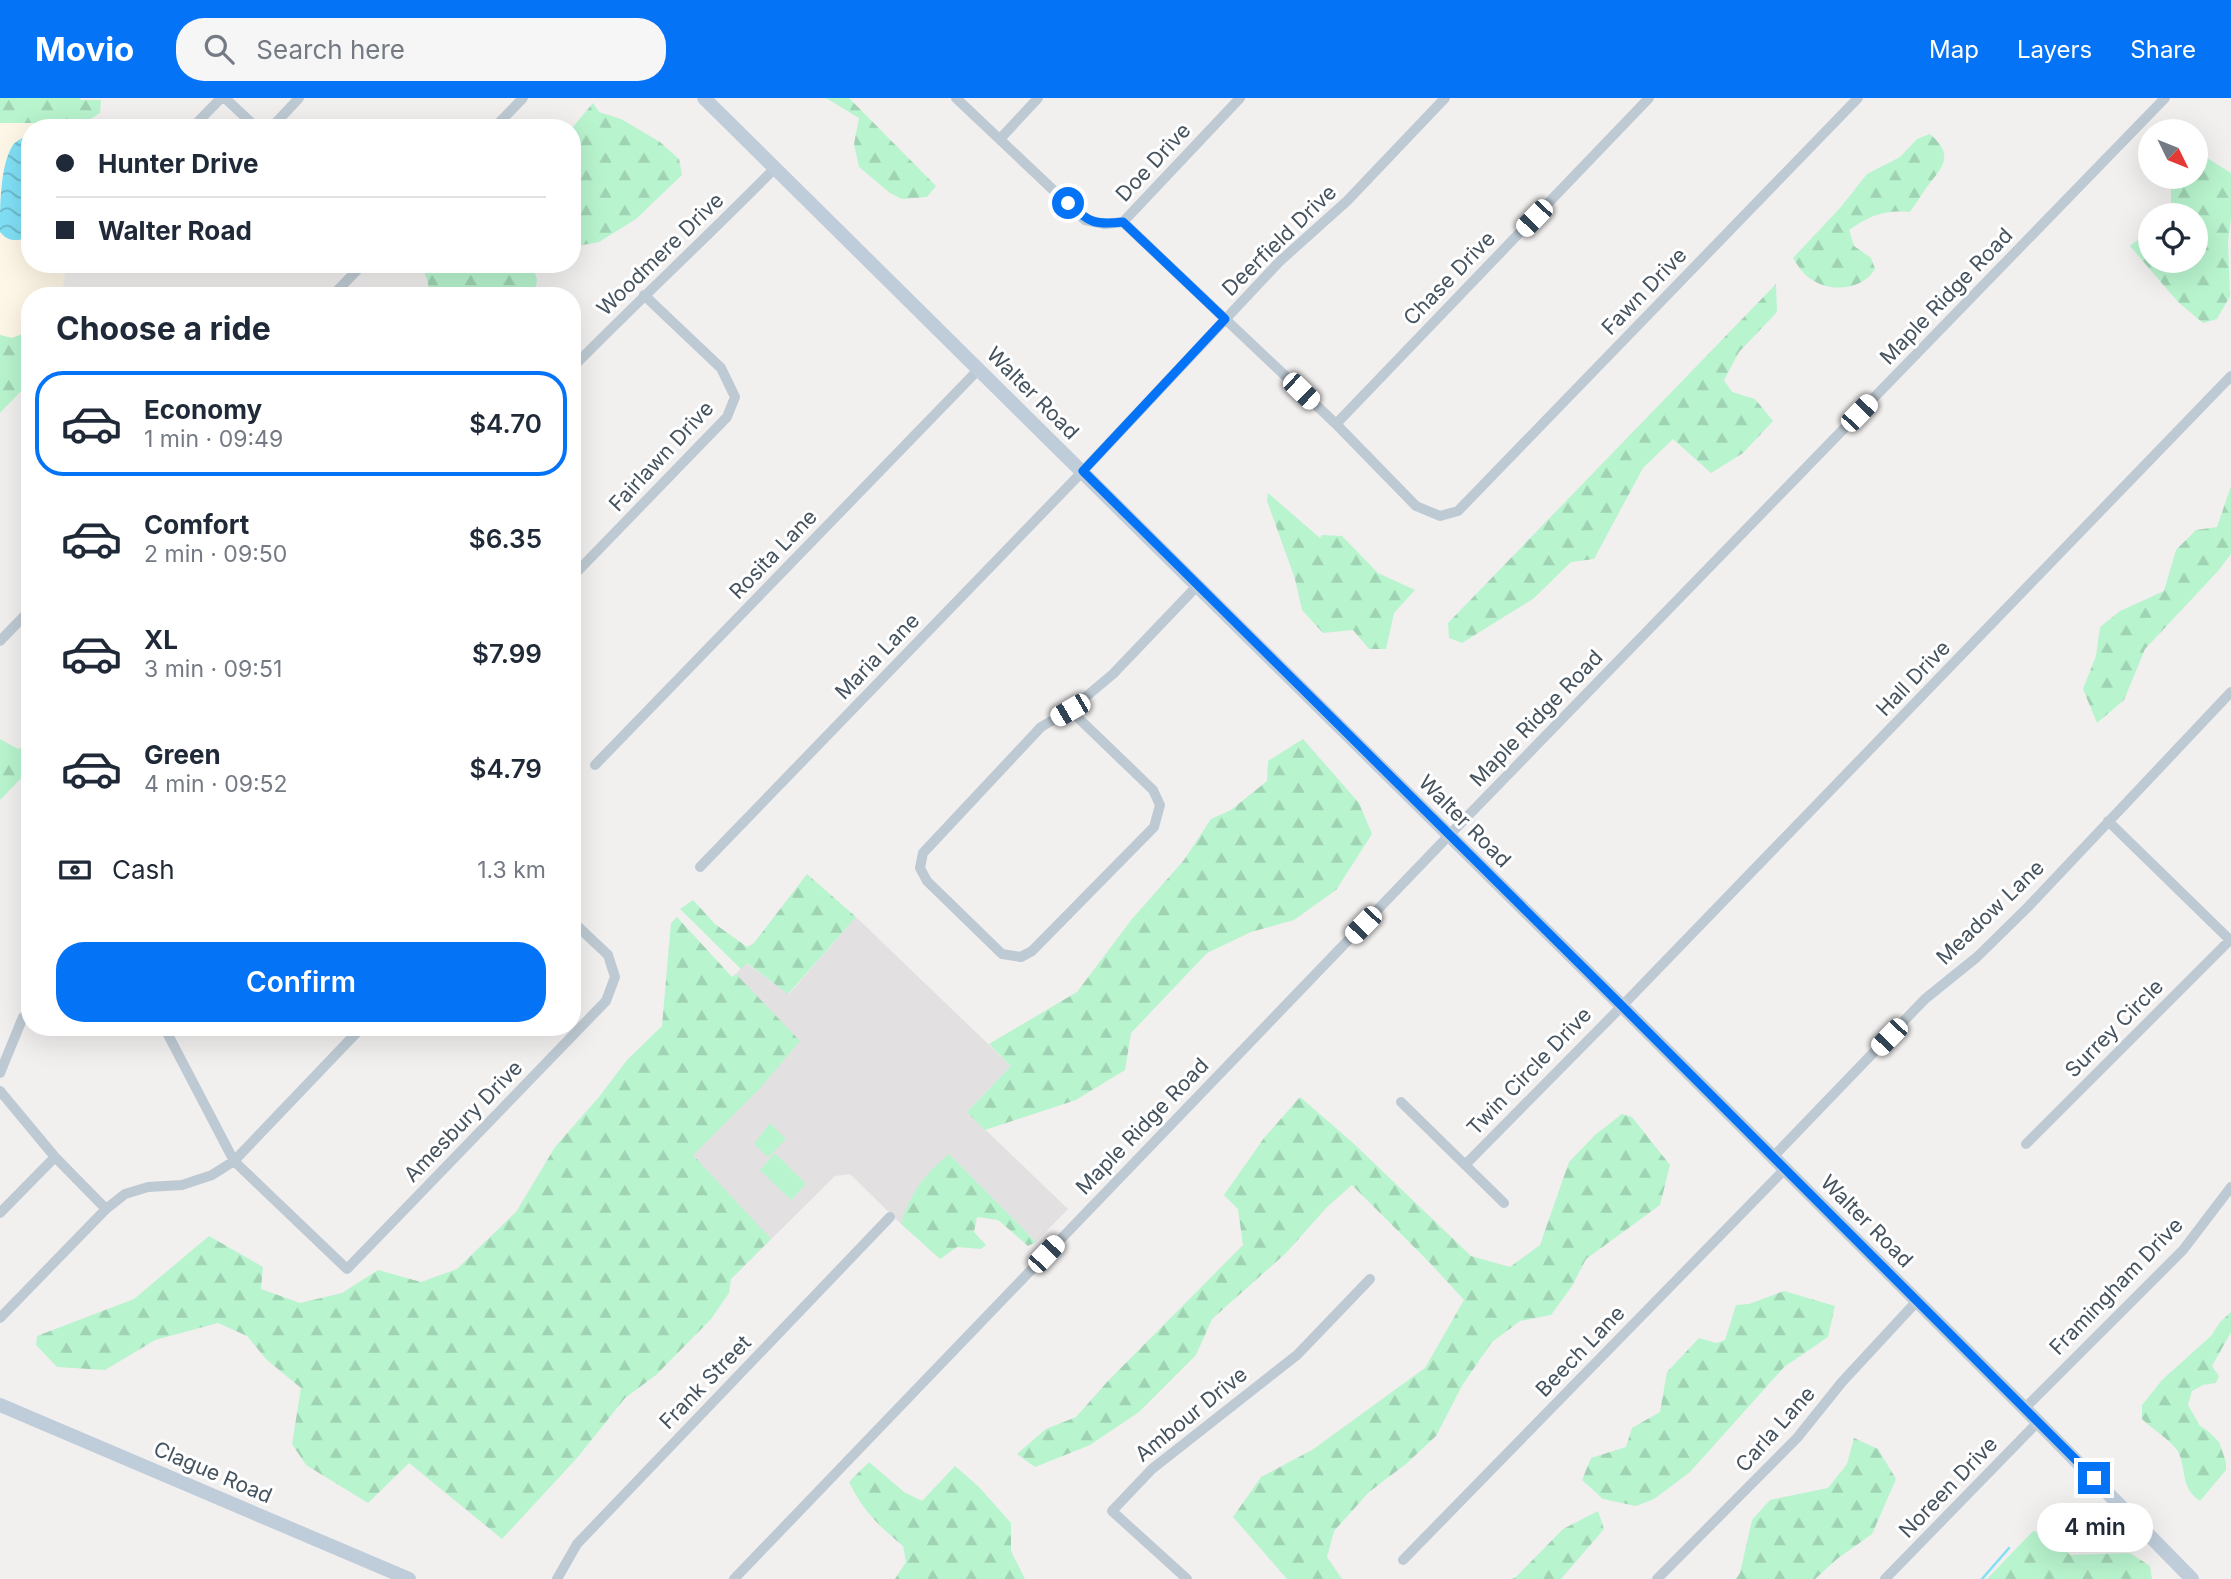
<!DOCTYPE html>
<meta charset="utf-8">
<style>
:root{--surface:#fff;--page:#f6f6f7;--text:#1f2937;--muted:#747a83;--line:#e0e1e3;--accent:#0573f6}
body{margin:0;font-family:Inter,sans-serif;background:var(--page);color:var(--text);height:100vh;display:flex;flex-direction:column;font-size:26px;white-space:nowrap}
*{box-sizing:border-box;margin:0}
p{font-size:23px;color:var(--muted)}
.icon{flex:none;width:38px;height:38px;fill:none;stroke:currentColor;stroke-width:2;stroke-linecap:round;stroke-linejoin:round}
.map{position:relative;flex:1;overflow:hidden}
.details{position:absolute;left:21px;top:189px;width:560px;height:749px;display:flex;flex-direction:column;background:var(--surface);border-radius:28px;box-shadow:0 7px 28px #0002}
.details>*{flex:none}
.top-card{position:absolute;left:21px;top:21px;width:560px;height:154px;border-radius:28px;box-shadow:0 7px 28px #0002;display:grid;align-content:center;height:154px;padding:0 35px;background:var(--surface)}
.needle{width:46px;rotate:133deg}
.fabs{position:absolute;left:2138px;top:21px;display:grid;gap:14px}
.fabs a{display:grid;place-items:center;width:70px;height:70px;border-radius:50%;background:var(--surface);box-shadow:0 7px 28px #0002;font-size:35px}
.end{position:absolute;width:32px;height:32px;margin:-16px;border:9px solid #0573f6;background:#fff;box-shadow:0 0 0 4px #fff}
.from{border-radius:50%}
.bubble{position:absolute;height:49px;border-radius:24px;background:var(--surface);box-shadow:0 7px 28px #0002;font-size:23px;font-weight:600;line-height:49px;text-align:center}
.car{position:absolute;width:21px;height:42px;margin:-21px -10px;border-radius:9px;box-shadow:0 0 5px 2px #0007;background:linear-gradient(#fff 24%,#345 0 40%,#fff 0 76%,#345 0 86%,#fff 0)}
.top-card b{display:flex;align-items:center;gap:24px;height:66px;font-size:26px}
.top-card b+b{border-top:2px solid var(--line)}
.top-card i{width:18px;height:18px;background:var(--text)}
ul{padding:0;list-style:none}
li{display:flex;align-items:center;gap:21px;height:105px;margin:0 14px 10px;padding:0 21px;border:4px solid transparent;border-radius:28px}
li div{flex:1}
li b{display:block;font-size:26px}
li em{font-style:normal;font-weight:600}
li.selected{border-color:var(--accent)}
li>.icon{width:63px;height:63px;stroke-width:1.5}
h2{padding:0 35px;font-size:32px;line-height:84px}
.pay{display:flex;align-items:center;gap:18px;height:77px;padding:0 35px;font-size:26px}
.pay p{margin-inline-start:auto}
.action{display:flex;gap:14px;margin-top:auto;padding:14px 35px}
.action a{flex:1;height:80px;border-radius:28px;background:var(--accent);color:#fff;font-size:28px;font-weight:600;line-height:80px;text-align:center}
header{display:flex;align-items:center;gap:42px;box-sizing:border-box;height:98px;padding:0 35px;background:var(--accent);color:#fff}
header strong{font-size:33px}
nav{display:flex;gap:38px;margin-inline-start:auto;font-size:24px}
.search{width:490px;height:63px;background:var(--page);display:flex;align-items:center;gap:18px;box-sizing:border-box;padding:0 24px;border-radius:28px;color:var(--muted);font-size:26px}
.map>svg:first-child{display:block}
</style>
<header>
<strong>Movio</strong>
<div class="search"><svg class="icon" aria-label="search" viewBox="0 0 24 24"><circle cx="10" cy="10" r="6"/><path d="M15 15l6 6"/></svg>Search here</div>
<nav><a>Map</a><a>Layers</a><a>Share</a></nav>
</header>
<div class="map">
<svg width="2231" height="1481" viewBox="0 0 2231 1481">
<defs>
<pattern id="forest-firs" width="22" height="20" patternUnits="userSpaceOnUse" patternTransform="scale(1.75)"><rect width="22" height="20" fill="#b8f4ce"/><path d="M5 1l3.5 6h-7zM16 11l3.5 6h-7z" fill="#a0d3b3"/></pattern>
<pattern id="water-waves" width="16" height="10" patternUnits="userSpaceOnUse" patternTransform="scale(1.75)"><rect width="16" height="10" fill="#81e0f6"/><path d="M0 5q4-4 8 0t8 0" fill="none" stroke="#6bb8ca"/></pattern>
</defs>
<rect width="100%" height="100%" fill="#f2efef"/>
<path fill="#fef7e7" d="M0 25H65V30H30V166L66 167 62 198H30V236H22L12 240 0 237Z"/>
<path fill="#e3e0e1" d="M856 819 1011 968 967 1014 1068 1111 1036 1144 957 1064 901 1126 850 1076 835 1078 731 1181 585 1036 746 865 789 896Z"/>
<path fill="url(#forest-firs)" d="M0 0H80L81 2H101L100 15 76 30H65V25H0Z
M826 0H849L936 88 927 99 902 101 890 95 859 69 854 46 859 20Z
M593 5 599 14 621 21 660 44 679 61 682 77 636 121 599 144 572 149V30Z
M1930 36C1955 58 1943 68 1927 89 1921 97 1916 106 1910 114 1884 112 1871 117 1849 132L1854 148 1871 160 1875 171C1863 192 1830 195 1811 181 1803 176 1798 168 1793 160L1840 110 1867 76 1900 59 1917 41Z
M2204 58 2231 75V119L2228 144 2230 198 2217 221 2203 225 2178 204 2130 148 2149 133 2151 163H2196V117H2184L2171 107V92L2180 79H2196V61Z
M421 166H532L537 182 534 198H429L428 184Z
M1776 186 1777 214 1739 254 1724 282 1732 294 1755 301 1773 323 1743 355 1711 375 1673 341 1643 370 1594 461 1571 464 1533 501 1462 545 1449 540 1448 525Z
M22 236H30V288L20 294 0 315V237L12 240Z
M2231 388V456L2218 473 2145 551 2124 602 2097 625 2083 591 2096 558 2100 529 2120 513 2164 493 2176 452 2196 432 2217 429Z
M1268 395 1320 440 1322 437 1342 438 1378 475 1415 492 1394 515 1386 551H1369L1353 532 1323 535 1302 512 1295 481 1267 403Z
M0 641 18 651 30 644V671L0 702Z
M1303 641 1359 705 1372 736 1336 792 1294 822 1251 834 1207 855 1131 935 1125 972 1076 1002 985 1032 967 1014 1011 968 989 946 1077 894 1132 821 1184 762 1211 721 1231 712 1267 683 1268 663Z
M807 776 856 819 788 896 747 865 741 871 680 811 693 802 715 826 747 849 754 845Z
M677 819 732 879 736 876 800 943 760 990 693 1057 771 1141 731 1181 729 1195 711 1221 656 1277 625 1300 577 1360 502 1441 409 1365 368 1405 306 1367 292 1346 301 1290 267 1262 247 1238 218 1225 155 1242 105 1272 57 1269 36 1247 37 1238 134 1201 209 1138 263 1169 261 1191 300 1205 342 1195 378 1172 421 1184 457 1171 516 1114 555 1049 599 999 627 962 662 928 671 825Z
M1300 999 1352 1044 1471 1158 1510 1169 1540 1147 1569 1064 1595 1037 1622 1016 1632 1019 1670 1067 1660 1107 1586 1161 1572 1188 1551 1217 1520 1223 1492 1244 1463 1286 1436 1338 1406 1366 1369 1394 1334 1433 1327 1459 1342 1481H1287L1233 1419 1261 1379 1312 1352 1425 1270 1464 1202 1430 1165 1352 1087 1327 1109 1286 1155 1212 1221 1196 1257 1139 1314 1090 1347 1035 1369 1017 1356 1046 1331 1076 1319 1108 1283 1243 1147 1238 1111 1224 1097 1264 1040Z
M949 1056 957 1064 1036 1144 1028 1148 998 1122 977 1119 974 1134 986 1147 981 1151 957 1149 940 1161 901 1126C909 1097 925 1075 949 1056Z
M1784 1193 1835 1208 1828 1239 1784 1269 1690 1374 1654 1401 1636 1408 1603 1401 1582 1382 1591 1360 1626 1349 1632 1330 1660 1314 1667 1274 1699 1240 1716 1245 1725 1242 1736 1207 1749 1206Z
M2231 1214V1234L2212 1268 2219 1278 2216 1285 2203 1287 2192 1293 2188 1307 2200 1328 2208 1333 2219 1344 2226 1364V1372L2200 1403C2179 1389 2187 1367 2177 1352 2169 1341 2152 1331 2142 1321V1307L2162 1282 2211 1238 2220 1224Z
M1854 1340 1878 1351 1896 1381 1872 1436 1837 1461 1815 1481H1736L1740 1475 1752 1422 1770 1402 1828 1390 1847 1366Z
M869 1364 904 1394 922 1403 955 1368 979 1389 1011 1425V1453L1025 1481H895L906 1464 903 1448C879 1428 863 1413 849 1384Z
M1598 1413 1604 1431 1561 1481H1512L1516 1479 1563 1431Z
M2033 1433 2051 1437 2070 1457 2130 1455 2150 1468 2152 1481H1987Z"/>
<path fill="#b8f4ce" d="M770 1025 786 1041 768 1059 754 1046Z
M775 1055 806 1086 791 1102 760 1072Z"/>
<path fill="url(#water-waves)" d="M27 37 30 38V135L28 140C16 143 8 144 0 134 0 109 0 67 13 47 16 43 23 40 27 37Z"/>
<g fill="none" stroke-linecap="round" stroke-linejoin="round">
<path stroke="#81e0f6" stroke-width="2.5" d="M1982 1481 2009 1450"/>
<path stroke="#becad3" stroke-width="10" d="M225 0 257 30
M956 0 1085 122 1105 126 1123 124 1336 326 1416 408 1440 418 1458 413 1858 0
M192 30 221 0
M271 30 299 0
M494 30 523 0
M1000 41 1038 0
M1123 124 1240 0
M332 198 363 166
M572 270C639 202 708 138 775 70
M1336 326 1649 0
M572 479 727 319 735 299 721 270 644 197
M0 543 30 512
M1070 612 1153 692 1160 707 1154 729 1032 853 1021 859 1002 856 927 783 920 770 923 755 1041 629 1070 612 1113 576 1198 487
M595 667 979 271
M2108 723 2231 843
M700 769 1083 373 1279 164 1347 103 1445 0
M164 929 234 1063 347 1171 606 903 615 879 608 857 572 823
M0 975 23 919
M0 993 55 1059 106 1111
M1401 1004 1504 1105
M2026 1046 2230 842
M1773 1059 1925 901 1977 859 2028 809 2231 594
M1465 1067 1622 908 2231 278
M0 1115 55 1059
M0 1220 106 1111 125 1096 148 1089 182 1087 212 1077 234 1063 362 929
M2025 1310 2183 1152 2231 1089
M1403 1462 1785 1071
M557 1481 577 1446 890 1119
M734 1481 1458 728 2165 0
M1187 1481 1112 1413 1152 1371 1297 1257 1370 1181
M1657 1481 1797 1340 1842 1284 1917 1203
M1885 1481 2038 1324"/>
<path stroke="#bfcdda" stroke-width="14" d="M704 0 1622 908 2038 1324 2192 1481
M0 1307 409 1481"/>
</g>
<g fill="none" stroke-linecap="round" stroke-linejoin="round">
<path stroke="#0573f6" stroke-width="9" d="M1068 105C1089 125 1095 127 1123 124L1225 221 1083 373 1622 908 2094 1380"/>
</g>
<g text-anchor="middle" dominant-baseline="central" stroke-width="6" stroke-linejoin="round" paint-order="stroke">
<g font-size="21" fill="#45535f" stroke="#fff">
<text transform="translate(1153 64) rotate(-47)">Doe Drive</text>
<text transform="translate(1279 142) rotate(-44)">Deerfield Drive</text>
<text transform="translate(660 156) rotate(-44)">Woodmere Drive</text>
<text transform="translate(1449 180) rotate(-46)">Chase Drive</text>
<text transform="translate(1644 193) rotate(-46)">Fawn Drive</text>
<text transform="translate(1946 198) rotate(-46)">Maple Ridge Road</text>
<text transform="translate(1033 295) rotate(45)">Walter Road</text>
<text transform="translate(661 358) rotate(-47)">Fairlawn Drive</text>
<text transform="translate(773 456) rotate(-46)">Rosita Lane</text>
<text transform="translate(877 558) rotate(-46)">Maria Lane</text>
<text transform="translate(1913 580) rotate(-46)">Hall Drive</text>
<text transform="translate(1536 620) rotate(-46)">Maple Ridge Road</text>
<text transform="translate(1465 723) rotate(45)">Walter Road</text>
<text transform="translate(1990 814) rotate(-44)">Meadow Lane</text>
<text transform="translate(2114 930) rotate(-45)">Surrey Circle</text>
<text transform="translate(1529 973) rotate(-46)">Twin Circle Drive</text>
<text transform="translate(463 1023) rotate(-46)">Amesbury Drive</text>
<text transform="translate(1142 1028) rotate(-46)">Maple Ridge Road</text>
<text transform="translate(1867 1123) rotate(45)">Walter Road</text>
<text transform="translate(2116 1188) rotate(-46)">Framingham Drive</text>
<text transform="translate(1580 1253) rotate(-46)">Beech Lane</text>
<text transform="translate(705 1284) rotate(-46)">Frank Street</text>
<text transform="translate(1191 1316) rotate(-39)">Ambour Drive</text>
<text transform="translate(1775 1331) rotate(-48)">Carla Lane</text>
<text transform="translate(213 1374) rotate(23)">Clague Road</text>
<text transform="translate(1948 1389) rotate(-46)">Noreen Drive</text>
</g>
</g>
</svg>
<div class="fabs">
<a><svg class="needle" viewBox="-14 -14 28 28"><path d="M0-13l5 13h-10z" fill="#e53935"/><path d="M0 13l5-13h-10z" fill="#747a83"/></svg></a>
<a><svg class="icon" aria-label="locate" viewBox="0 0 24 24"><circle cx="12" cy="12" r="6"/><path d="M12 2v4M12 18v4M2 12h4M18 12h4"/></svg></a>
</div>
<i class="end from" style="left:1068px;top:105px"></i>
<i class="end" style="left:2094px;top:1380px"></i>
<div class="bubble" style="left:2037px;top:1405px;width:116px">4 min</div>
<i class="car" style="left:1534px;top:120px;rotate:224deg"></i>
<i class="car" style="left:1301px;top:293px;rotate:134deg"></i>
<i class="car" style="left:1859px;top:315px;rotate:44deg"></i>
<i class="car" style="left:1070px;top:612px;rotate:240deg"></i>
<i class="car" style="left:1363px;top:827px;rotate:224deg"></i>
<i class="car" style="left:1889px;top:939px;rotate:224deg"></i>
<i class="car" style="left:1046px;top:1156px;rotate:43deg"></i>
<div class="top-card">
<b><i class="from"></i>Hunter Drive</b>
<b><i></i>Walter Road</b>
</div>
<section class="details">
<h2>Choose a ride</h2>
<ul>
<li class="selected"><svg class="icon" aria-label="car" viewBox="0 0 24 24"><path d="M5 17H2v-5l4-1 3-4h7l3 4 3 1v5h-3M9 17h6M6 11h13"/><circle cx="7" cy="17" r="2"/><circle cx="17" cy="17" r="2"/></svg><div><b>Economy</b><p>1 min · 09:49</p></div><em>$4.70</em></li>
<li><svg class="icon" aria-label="car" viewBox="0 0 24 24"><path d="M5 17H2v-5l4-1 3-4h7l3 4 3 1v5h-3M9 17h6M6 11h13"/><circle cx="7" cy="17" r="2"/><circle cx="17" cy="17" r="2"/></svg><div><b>Comfort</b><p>2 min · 09:50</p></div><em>$6.35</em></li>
<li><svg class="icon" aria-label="car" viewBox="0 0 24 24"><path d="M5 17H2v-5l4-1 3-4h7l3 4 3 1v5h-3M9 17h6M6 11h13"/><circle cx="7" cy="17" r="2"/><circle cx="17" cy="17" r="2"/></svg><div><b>XL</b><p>3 min · 09:51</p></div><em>$7.99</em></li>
<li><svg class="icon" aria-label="car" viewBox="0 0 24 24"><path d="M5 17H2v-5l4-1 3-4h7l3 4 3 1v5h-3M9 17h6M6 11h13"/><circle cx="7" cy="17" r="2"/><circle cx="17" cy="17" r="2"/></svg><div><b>Green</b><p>4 min · 09:52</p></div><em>$4.79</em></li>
</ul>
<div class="pay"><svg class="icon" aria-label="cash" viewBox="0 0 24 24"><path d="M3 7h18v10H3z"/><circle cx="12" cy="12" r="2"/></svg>Cash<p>1.3 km</p></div>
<div class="action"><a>Confirm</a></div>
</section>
</div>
